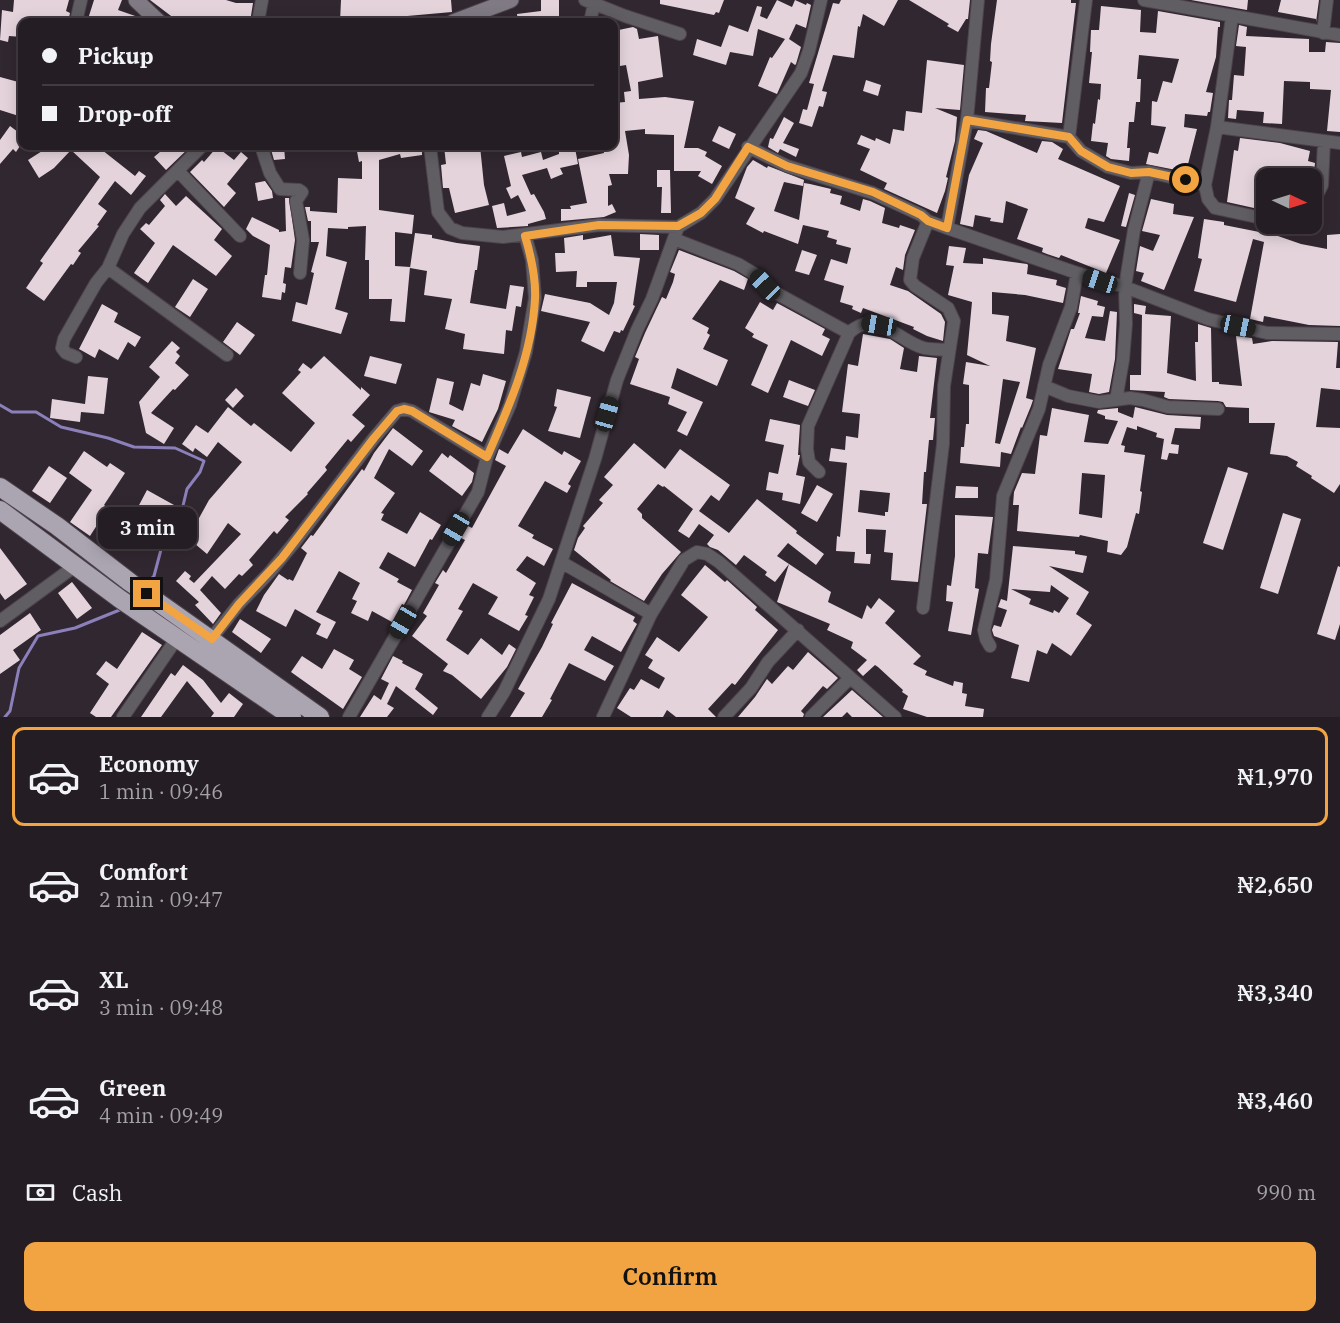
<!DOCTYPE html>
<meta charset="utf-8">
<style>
:root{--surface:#251d24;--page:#312a31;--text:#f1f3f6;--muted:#a3a2a6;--line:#423b41;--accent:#f3a442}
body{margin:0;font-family:"IBM Plex Serif",serif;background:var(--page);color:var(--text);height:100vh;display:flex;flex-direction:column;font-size:22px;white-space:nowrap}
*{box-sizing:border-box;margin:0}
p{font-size:20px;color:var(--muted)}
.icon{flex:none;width:33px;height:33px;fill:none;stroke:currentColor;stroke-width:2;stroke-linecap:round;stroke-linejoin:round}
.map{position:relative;height:717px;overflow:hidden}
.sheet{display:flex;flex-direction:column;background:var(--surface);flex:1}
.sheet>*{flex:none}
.top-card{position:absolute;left:18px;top:18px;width:600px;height:132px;border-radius:12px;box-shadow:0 3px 15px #0003,0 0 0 2px var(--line);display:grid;align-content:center;height:132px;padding:0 24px;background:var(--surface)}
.needle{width:39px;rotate:94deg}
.fabs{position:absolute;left:1256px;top:168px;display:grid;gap:12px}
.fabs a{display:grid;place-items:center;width:66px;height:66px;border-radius:12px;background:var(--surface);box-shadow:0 3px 15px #0003,0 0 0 2px var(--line);font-size:30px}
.end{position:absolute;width:27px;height:27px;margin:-14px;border:8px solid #f3a442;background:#111;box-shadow:0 0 0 3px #111}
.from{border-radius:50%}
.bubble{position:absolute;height:42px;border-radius:12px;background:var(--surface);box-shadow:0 3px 15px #0003,0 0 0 2px var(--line);font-size:20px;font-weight:600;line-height:42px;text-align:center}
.car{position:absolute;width:18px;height:36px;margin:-18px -9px;border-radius:8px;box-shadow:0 0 4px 2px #0007;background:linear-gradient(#222 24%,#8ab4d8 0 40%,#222 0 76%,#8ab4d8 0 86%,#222 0)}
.top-card b{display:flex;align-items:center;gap:21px;height:57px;font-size:22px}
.top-card b+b{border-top:2px solid var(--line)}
.top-card i{width:15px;height:15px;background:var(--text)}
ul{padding:10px 0 0;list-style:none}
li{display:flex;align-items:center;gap:18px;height:99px;margin:0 12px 9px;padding:0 12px;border:3px solid transparent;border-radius:12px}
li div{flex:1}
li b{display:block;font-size:22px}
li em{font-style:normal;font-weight:600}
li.on{border-color:var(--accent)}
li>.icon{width:54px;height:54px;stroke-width:1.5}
.pay{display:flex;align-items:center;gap:15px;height:66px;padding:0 24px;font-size:22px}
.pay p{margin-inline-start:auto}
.action{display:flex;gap:12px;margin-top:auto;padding:12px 24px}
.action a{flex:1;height:69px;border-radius:12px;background:var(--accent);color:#111;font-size:24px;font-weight:600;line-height:69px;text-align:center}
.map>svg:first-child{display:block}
</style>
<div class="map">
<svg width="1340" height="717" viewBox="0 0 1340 717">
<rect width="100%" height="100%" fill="#312730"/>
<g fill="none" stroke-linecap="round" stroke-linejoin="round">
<path stroke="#8c80ba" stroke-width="3" d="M0 405 12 412H36L61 427 108 438 134 447 175 448 204 461 200 472 187 489 181 514 163 542 154 576 145 585
M5 717 10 711 19 668 38 636 75 628 122 609"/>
</g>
<path fill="#e4d3db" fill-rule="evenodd" d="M14 0H69L66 11 70 13 68 22H22V37L9 36 8 42 0 40 2 10 13 12Z
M94 0H122L118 10 141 18 145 22H84L85 18 88 19Z
M150 0H226L236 3H253L250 22H179Z
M341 0H451L452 12 396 17 398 22H340Z
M541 0H559V22H518L517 14 541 11Z
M660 0H724L719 13 716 12 714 15 660 4Z
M777 0 792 7 795 0 806 5 807 3 811 5 806 28 796 24 789 39 801 47 796 64 795 65 791 62 777 94 758 86 770 57 772 58 785 39 758 29 753 56 730 52 726 65 693 55 697 39 721 47 729 25 748 32 757 6 762 7 760 16 767 19Z
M841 0H898L884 26 863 14 860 27 858 26 854 58 833 55 822 91 827 92 823 107 819 106 812 127 799 123 803 109 807 110 814 84 809 83 833 3 839 4Z
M909 0H970L968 19H966L958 32 947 26 949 24Z
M997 0H1071V3H1076L1062 123 1025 121 1026 115 985 112 986 88H989L992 62 990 61 991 44Z
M1191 0H1248L1247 10Z
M1281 0H1319L1316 22V19L1278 12Z
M1101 6 1141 10 1140 32 1156 33 1158 11 1220 22V27H1218L1216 57 1206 92 1213 93 1210 112H1208L1207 116 1185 114 1184 127 1197 129 1186 172 1146 164 1149 152 1158 154 1166 127 1151 125 1152 101 1157 102 1163 81 1172 83 1179 59 1139 55 1137 79H1141L1140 102H1136L1134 122H1129L1127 148H1130L1129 161 1111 159 1106 156 1108 143 1091 141 1093 123 1095 124 1098 99 1100 100 1101 84 1089 83 1092 52H1090L1091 30H1099Z
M1239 25 1247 27 1246 36 1309 39V52H1325L1326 42 1340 43V132L1327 131 1331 90 1310 89V82L1284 81 1282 124 1263 123 1264 112 1237 110 1236 119 1228 118 1229 100H1232L1234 75 1244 76 1246 47 1236 46Z
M633 27 637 29 639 39 658 36 663 77 638 82 639 99 665 97 694 101 684 148H698L707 152 705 156 722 166 712 184 698 176 701 171H674V135L645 134V129L625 131 629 155 628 174H609L612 185 608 186V206L612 204 616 212 604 217 561 221V209H571L570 206 587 203 578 159 604 153 603 146H614V103L625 102 624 92 631 91 626 65 614 67V31Z
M927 60 964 65 960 110 935 108 957 117 955 141 946 177 948 178 945 191 937 213 884 189 887 183 860 170 870 149 857 144 861 135 875 141 876 138 890 144 893 129 904 131 906 111 922 113Z
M0 77 22 83V117L0 110Z
M866 80 881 85 878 96 863 91Z
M784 117 794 123 783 143 799 149 796 157 780 149 778 153 768 147 770 138 773 139Z
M10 126 22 135V143L16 152 13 149 0 164V140Z
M719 126 736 134 729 149 712 141Z
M978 130 986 131 1037 153 1042 141 1052 142 1063 149 1058 159 1120 186 1104 222 1088 218 1085 228 1120 240 1106 273 1061 255 1059 258 1047 254 1042 252 1043 248 1017 239 1028 209 1006 201 1003 223 990 221 991 218 975 215 973 227 960 224 969 175 983 143 974 139Z
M1240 138 1280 143 1310 151 1308 161 1315 163 1314 172 1311 170 1310 178H1266L1263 210 1227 202 1234 150 1238 151Z
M50 146H97L135 176 139 171 146 176 131 195 115 181 98 204 107 211 97 225 99 226 78 251 81 253 73 265 71 264 44 301 26 288 43 263 40 261 100 177 71 150 54 168 39 178 28 160Z
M167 146H191L166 170 154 157Z
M270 146H284L285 159 274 160Z
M356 146H422V155L401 158 400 154 379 160V210L414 215 412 234 395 232V266L410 267 405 322 390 321 392 299H369V260H365L366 226 348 227V229L328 228 326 256 347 262 335 309 348 313 341 334 292 321 296 302 307 305 314 273 311 272 319 242H311V221H308L305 207H310V211L337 213 338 178 362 179V161L359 162Z
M444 146H480L484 185 489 205 455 213 449 188H443L441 165 446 164Z
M217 147 234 160 241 152 248 158 227 184 236 193 224 207 190 172 202 160 204 162Z
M575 148 578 164 560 168 563 174 551 179 547 168 522 175 531 195 534 194 544 212 546 219 528 224V226L497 228 492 206 504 203 507 216 526 211 518 195 511 199 506 188 511 186 504 156 521 152 522 157 541 152 543 160 559 154V151Z
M753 160 767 168 768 166 804 180 803 186 784 182 774 211 799 220 804 183 810 184 831 189 830 193 842 196 840 204 860 211 863 199 870 201 885 208 882 223 899 228 900 225 915 230 905 255 903 270 896 267 890 285 908 291 941 314 945 322 943 341 927 336 913 329 914 327 863 308 861 313 852 309 853 306 840 302 844 286 824 280 831 259 847 264 851 248 836 244 837 240 827 237 829 231 803 225 798 244 764 231 763 233 746 224 755 208 735 198 747 167Z
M657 170H670L671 213H661L662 187H657Z
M265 181 272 191 273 198 258 201 255 183Z
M1129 193 1135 195 1126 227 1121 226Z
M165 194 176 206 186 196 222 229 214 240 232 256 216 276 173 245 148 283 134 273 155 243 140 229 146 223 149 225 165 206 160 200Z
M285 198H289L295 240 291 268 285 267 283 283 286 284 285 293 282 292 281 300 262 297 265 275H267L270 245 253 236 246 229 252 217 279 230V232L286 231Z
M1151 199 1174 204 1173 214 1194 217 1164 290 1141 281 1144 273 1136 271 1140 246 1153 251 1160 235 1142 231Z
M1204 219 1224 222V225L1275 235 1301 244 1327 249V235L1340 234V326L1309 325 1264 316 1263 322 1250 319 1264 242 1253 239 1236 302 1194 291 1202 259 1198 258Z
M415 233 432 235V238L457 243 480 246 477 270H475L470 303 506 309 510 285 524 287 521 307 516 306 512 331 506 330 504 354 463 349 465 334 445 329 452 299 424 295 427 271 410 268Z
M640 234 659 235V250H640Z
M583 235V240L611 235 614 256 640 258 633 305 635 306 623 331 621 330 620 333 614 331 604 352 581 341 590 322 541 311 545 294 590 303 609 315 614 303 617 282H587V287H576L577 271 556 272 555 253H565L564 238Z
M949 246 966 248 963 263 983 264V258L1027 264 1028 265 1027 274 1057 280 1056 285 1066 288 1063 303 1025 295 992 292V314L1009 316 1006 341 1036 348 1026 398 1033 400 1031 406 1022 428 1021 427 1011 454 1001 452 1000 467 960 463 961 447H964L966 424H969V385L963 384 966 362 990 366 967 355 972 302 948 295 954 266 946 265ZM1003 379 1020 382 1000 444 995 443Z
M679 250 734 271 748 279 744 290 720 280 692 319 709 328 707 333 710 335 703 349 728 360 717 386 677 368 671 388 703 402 687 436 677 431 687 412 668 404 670 397 630 384 639 359 635 357 645 333 662 297 666 299 673 282 675 274 670 272Z
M802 250 817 255 809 275 795 271Z
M193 279 208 289 190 317 175 307Z
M1081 296 1098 301 1097 305 1105 307 1103 317 1092 316 1085 338 1105 341 1110 311 1117 312 1115 359 1109 392 1099 394 1089 392 1092 374 1058 369 1071 329H1074L1080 313H1078Z
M760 302 773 310 777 303 825 329 822 335 830 339 822 356 791 340 768 393 751 385 768 345 752 337 754 334 745 328Z
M102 304 118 313 114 322 141 337 135 347 128 342 118 360 99 349 95 358 79 349Z
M1134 304 1146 306 1145 314 1171 316 1167 373 1196 381 1195 342H1198V324L1211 328 1212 382H1219V384L1242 386 1236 336 1252 338 1253 344 1272 341 1338 342 1336 368H1340V390L1321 388 1316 427 1340 428V484L1334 493 1311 478 1312 476 1296 466 1298 462 1287 456 1270 454 1275 423H1249V408L1226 407 1223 402 1218 401 1169 399 1164 397 1165 392 1130 390V375H1141L1142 315 1134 313Z
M237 322 255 335 240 355 223 342Z
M863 334 890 339 904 348 900 369 917 372 919 356 937 358 930 418H935L933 440H929L926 472H924L922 504H927L918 582 891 580 893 553 884 552 886 530 866 529V554H871L870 564 854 563 855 552 836 551 837 536 840 537 847 463 829 461 831 448 845 450 846 436 858 438 860 414 842 412 848 364 858 366ZM860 490 890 493 888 512H885V516L858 512Z
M172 341 180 348 176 352 180 356 175 363 189 375 175 390 173 389 151 413 174 428 164 444 146 433 139 402 160 377 149 367Z
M324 356 361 390V387L370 395 352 415 365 426 351 442 348 439 325 467 327 470 307 493 308 494 285 517 289 520 277 534 274 531 249 560 253 565 242 576 239 574 225 589 212 576 200 590 221 613 213 624 195 605 199 602 176 581 185 571 191 576 189 579 194 583 241 534 228 523 207 554 188 538 209 500 242 462 218 442 207 457 195 448 193 452 182 444 196 425 208 433 228 407 251 426 254 423 291 452 315 423 282 393 301 372 298 370 303 363 311 369Z
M370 356 402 364 396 384 364 376Z
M483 374 506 381 498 409 482 442 452 426 455 420 429 412 437 378 454 382 449 404 463 411 471 383 480 386Z
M88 376 108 378 104 414 81 412 80 422 50 418 52 399 85 404Z
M789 380 815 390 808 406 783 397Z
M236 388 244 396 233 408 225 400Z
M557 389 591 397 580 438 548 431 557 407 554 406Z
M1135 407 1167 415 1201 417 1200 429 1175 428 1171 444 1179 445 1178 454 1169 453 1167 460 1161 459 1164 439 1156 437 1157 433 1137 426V430L1127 427 1121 445 1125 446 1124 452 1145 455 1140 491 1142 492 1139 514 1136 513 1127 547 1121 555 1107 552 1108 541 1080 535 1079 537 1017 531 1019 505H1013L1014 492 1022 473 1035 474 1040 435 1047 436 1052 408 1089 415 1084 442 1108 444 1118 421 1105 419V416L1097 413 1098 410 1118 408V412L1133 418ZM1082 473 1105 475 1102 518 1079 514Z
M770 419 800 425 798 455H800L796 475 805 477 800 504 782 500 783 493 766 490 769 472 778 474 784 445 765 441Z
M393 428 423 451 412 466 389 449 374 478 395 493 381 513 384 514 381 520 407 534 420 512 441 525 432 540 430 539 415 567 388 552 379 568 399 579 397 582 412 590 404 605 402 604 392 622 372 611 368 621 351 613 357 601 352 599 360 583 339 571 316 612 336 622 327 639 316 634 321 624 295 609 286 627 256 611 264 595 279 574 288 580 289 579 293 581 307 553 301 548 311 535 313 536 362 469 364 471 374 453Z
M523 429 562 455 564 451 581 461 568 484 571 486 567 493 545 481 518 526 534 535 532 538 553 549 544 566 527 556 516 570 536 583 529 595 534 597 525 615 528 616 519 631 488 614 498 597 473 583 458 609 463 611 446 640 468 655 481 638 502 655 509 644 516 649 507 667 481 699 452 675 443 671 448 664 412 636 427 616 423 613 439 585 435 583 443 570 446 573 465 540 461 538 468 526 472 528 506 466 495 460 499 449 508 454Z
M634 443 665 469 680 449 730 485 719 501 711 495 699 511 729 533 757 499 797 531 796 533 824 554 816 565 788 543 777 556 789 564 775 582 765 575 767 572 744 555 736 565 718 550 710 547 707 544 714 535 699 524 689 538 678 531 693 509 664 486 663 487 658 484 637 509 642 514V518L681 552 662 574 644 601 610 581 611 580 574 550 578 538 585 528 583 526 603 503 599 500 613 485 604 477Z
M84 451 107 467 110 463 125 473 104 505 108 508 90 536 70 522 92 490 69 473Z
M442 453 448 458 450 455 474 473 472 482 462 496 429 471Z
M49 466 67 478 50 503 32 491Z
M1228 467 1248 473 1223 550 1203 543Z
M817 485 833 494 817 522 801 513Z
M956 486 978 487V498H955Z
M147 490 174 505 154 539 128 526Z
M1283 513 1301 519 1278 594 1260 588Z
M955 515 993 517 988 554 978 553 975 588 979 589 971 635 948 631 953 602 946 601 947 585 951 586 955 556Z
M1013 546 1075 551V554L1087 556 1083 573 1049 566 1089 592 1076 614 1092 625 1071 656 1052 643 1047 654 1037 650 1029 682 1011 678 1019 645 994 636 992 630 994 625 1001 627 1007 610 998 607 1001 599 1007 601ZM1051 585 1069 598 1059 613 1054 610 1053 613 1029 604 1031 599 1011 589 1050 592Z
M0 548 27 584 5 600 0 593Z
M789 564 831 592 828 602 862 619 867 605 871 609 879 598 895 611 885 623 921 656 913 664 927 671 925 675 953 686 954 681 963 683 962 693 967 694 965 706 984 709 983 717H927L903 709 908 696 902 692 903 690 878 667 875 665 863 676 857 670 867 660 851 648 853 642 827 630 830 624 777 602Z
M705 565 725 582 727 580 757 607 755 610 778 630 735 685 732 683 708 709 716 717H676L667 710 663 717H631L617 708 630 688 634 690 641 679 659 689 665 678 648 668 653 660 645 655 657 637 679 652 708 617 681 595Z
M1338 566 1340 567V624L1335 640 1317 634Z
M72 582 92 608 77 619 58 593Z
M572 583 635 617 633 621 637 624 621 652 592 636 584 650 614 666 605 681 569 663 550 699 552 700 542 717H510L525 693 518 689 542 647 553 624 551 623Z
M30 613 41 630 13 650 20 660 0 674V635Z
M240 619 271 639 261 653 232 632Z
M142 632 162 645 111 717H96L90 713 109 684 96 674 106 661 117 669Z
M334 649 354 660 349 669 362 677 343 709 291 672 302 656 322 669Z
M808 652 838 678 827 689 823 686 801 711 804 714 803 717H738L755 697 767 679 772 684 788 666 793 670Z
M393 656 403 661 402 663 423 674 415 689 438 708 433 715 396 686 387 704 394 708 387 717H360L374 695 381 700 389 683 381 679Z
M183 665 203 680 221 703 229 693 243 704 234 717H211L214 713 187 681 161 717H141L171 673 175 676Z
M852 690 883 717H852L847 712 842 717H823Z"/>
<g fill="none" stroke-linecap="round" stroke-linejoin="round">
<g stroke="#4d434c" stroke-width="14">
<path id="street" d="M585 0 625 16 680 34
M1144 0 1340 35
M1232 16 1217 127 1205 185 1208 199 1215 208 1266 219
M76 22 81 0
M258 22 262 0
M590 22 594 4
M1323 33 1327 0
M967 120 1069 137 1081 151 1108 167 1131 173 1149 172 1205 185
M1217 127 1340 143
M1069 137 1086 0
M261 146 270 173 280 189 299 190 302 192 296 201 303 240 300 273
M430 146 438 212 450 228 462 233 503 237 599 225 678 227 701 213 715 199 801 73 809 51 821 0
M748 147 787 166 873 193 921 215 928 221 947 228 1077 273 1125 287 1208 319 1267 333 1340 334
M178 171 240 236
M1311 207 1322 185 1324 141
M1289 224H1300
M947 228 967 120 978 0
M674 239 738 264 753 273 776 293 849 333
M108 268 227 355
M76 357 66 353 62 348 64 339 96 283 108 268 123 234 140 208 202 146
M1044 386 1068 396 1099 402 1130 398 1143 400 1168 407 1218 409
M1116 400 1123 360 1126 324 1125 287 1134 230 1149 172
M819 472 809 462 807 449 808 426 849 333C876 307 899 342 924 348 932 350 940 349 948 350
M561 562 651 614
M923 608 943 444 944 386 954 321 948 308 915 286 910 280 913 258 928 221
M0 621 75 566
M211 639 239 604 270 572 294 543 374 438 397 411 404 409 412 411 487 457
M990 646 986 639 984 630 996 580 1003 496 1039 409 1049 365 1071 307 1077 273
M123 717 177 638
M349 717 478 492 487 457 510 405 526 352 535 298 532 260 525 235
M488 717 504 692 549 599 595 459 617 380 637 330 652 299 678 227
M603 717 651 614 684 560 697 552 707 554 719 562 895 717
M724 717 751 688 768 662 798 630
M811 717 850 678"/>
</g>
<g stroke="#4d434c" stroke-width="17">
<path id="secondary" d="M136 0 159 22
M453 22 511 0"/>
</g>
<g stroke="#4d434c" stroke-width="20">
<path id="highway" d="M0 487 57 526 131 583 320 717
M0 510 120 599 292 717"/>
</g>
<use href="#street" stroke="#615e63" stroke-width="12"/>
<use href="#secondary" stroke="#7f7a83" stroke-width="15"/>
<use href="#highway" stroke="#aba4b1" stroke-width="18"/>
</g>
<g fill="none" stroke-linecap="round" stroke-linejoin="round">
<path stroke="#f3a442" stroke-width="8" d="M147 594 212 639 239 604 282 558 374 438 397 411 404 409 412 411 487 457C509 407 532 355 535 299 536 278 531 256 525 236L599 225 678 226 701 213 715 199 748 147 787 166 873 192 921 215 928 221 947 228 967 120 1069 137 1081 151 1108 167 1131 173 1149 172 1186 180"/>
</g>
</svg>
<div class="fabs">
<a><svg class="needle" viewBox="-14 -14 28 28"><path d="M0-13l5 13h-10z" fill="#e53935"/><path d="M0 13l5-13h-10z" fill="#a3a2a6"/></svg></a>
</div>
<i class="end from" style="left:1186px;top:180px"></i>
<i class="end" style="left:147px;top:594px"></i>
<div class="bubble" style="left:98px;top:507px;width:99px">3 min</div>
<i class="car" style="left:1100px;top:281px;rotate:288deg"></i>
<i class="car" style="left:765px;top:285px;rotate:316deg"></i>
<i class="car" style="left:879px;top:325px;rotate:279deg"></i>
<i class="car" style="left:1238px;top:326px;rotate:102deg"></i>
<i class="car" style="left:607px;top:414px;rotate:16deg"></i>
<i class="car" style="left:456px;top:529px;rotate:210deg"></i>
<i class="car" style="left:403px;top:622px;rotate:210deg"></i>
<div class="top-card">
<b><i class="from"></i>Pickup</b>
<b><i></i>Drop-off</b>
</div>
</div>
<section class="sheet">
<ul>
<li class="on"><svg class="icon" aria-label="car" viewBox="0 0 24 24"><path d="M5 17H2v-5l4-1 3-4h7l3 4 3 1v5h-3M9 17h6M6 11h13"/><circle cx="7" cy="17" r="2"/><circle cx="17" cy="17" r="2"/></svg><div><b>Economy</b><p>1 min · 09:46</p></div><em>₦1,970</em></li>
<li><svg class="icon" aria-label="car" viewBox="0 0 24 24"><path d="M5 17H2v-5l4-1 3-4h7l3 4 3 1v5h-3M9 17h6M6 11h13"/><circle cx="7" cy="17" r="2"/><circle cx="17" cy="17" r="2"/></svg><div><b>Comfort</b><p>2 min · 09:47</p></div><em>₦2,650</em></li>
<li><svg class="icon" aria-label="car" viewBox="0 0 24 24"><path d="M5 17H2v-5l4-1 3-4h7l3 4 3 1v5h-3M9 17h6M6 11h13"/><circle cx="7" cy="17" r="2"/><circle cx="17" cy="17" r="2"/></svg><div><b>XL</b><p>3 min · 09:48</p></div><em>₦3,340</em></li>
<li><svg class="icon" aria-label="car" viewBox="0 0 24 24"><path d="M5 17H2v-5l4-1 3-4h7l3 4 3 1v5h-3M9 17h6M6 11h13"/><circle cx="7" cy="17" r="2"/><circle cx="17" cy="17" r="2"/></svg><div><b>Green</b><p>4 min · 09:49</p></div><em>₦3,460</em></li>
</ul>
<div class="pay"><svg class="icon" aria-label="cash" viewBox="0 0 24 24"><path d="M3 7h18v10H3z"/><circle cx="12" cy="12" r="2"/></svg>Cash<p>990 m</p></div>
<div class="action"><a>Confirm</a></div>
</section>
